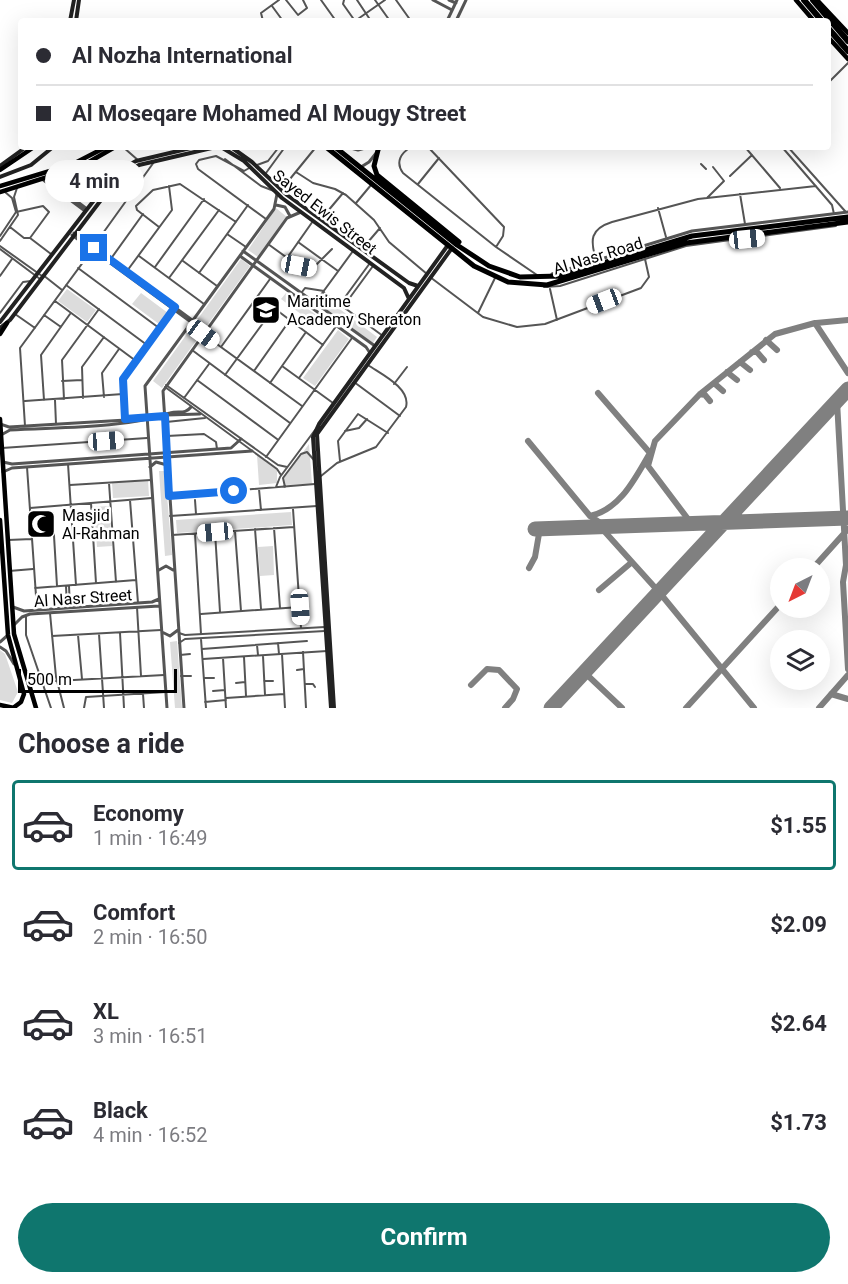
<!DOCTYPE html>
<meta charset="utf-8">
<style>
:root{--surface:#fff;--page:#f2f2f3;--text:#2b2b33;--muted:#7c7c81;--line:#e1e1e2;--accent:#0f766e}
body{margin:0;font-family:Roboto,sans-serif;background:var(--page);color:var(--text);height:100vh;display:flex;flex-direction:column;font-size:22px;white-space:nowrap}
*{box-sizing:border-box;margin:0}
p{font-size:20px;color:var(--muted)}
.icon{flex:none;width:33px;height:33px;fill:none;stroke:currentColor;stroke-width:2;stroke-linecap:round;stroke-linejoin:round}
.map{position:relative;height:708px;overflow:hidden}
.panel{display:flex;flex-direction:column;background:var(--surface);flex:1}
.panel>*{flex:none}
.hud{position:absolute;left:18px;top:18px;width:813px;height:132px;border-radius:6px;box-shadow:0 6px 24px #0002;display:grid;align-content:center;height:132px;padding:0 18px;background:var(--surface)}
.needle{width:39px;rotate:222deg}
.buttons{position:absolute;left:770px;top:558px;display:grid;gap:12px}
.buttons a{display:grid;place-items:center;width:60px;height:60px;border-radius:50%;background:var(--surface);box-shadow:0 6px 24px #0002;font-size:30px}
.scale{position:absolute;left:18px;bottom:15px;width:159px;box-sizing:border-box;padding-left:6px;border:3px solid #000;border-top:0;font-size:16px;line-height:21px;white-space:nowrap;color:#000;-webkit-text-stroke:4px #fff;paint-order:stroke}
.end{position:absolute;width:27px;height:27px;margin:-14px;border:8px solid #1a73e8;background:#fff;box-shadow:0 0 0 3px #fff}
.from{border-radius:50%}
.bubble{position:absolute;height:42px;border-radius:21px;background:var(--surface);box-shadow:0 6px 24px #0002;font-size:20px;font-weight:700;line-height:42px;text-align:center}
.car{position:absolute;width:18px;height:36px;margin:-18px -9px;border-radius:8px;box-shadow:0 0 4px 2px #0007;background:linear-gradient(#fff 24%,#345 0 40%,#fff 0 76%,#345 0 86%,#fff 0)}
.hud b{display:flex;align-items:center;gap:21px;height:57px;font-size:22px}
.hud b+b{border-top:2px solid var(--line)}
.hud i{width:15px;height:15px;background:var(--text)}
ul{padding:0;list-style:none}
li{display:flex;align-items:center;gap:18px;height:90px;margin:0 12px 9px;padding:0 6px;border:3px solid transparent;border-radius:6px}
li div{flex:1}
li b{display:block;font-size:22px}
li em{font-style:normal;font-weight:700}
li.current{border-color:var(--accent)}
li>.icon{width:54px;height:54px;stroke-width:1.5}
h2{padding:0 18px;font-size:27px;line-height:72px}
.cta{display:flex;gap:12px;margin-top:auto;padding:12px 18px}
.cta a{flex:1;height:69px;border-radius:36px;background:var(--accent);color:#fff;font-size:24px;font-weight:700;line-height:69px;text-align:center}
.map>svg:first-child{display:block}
</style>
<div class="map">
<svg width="848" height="708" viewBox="0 0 848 708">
<rect width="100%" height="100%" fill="#fff"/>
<path fill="#dcdcdc" d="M276 208 288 218 258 257 248 250Z
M241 259 250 266 162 388 153 381Z
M67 289 96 310 87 322 58 301Z
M141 293 168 313 159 324 132 304Z
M286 293 319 317 314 324 281 299Z
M325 298 377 337 373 343 320 305Z
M338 330 349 339 315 386 303 378Z
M309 444 312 484 285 485 284 478Z
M257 455 277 470V483L259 485Z
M159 471H165L172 555 165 556Z
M148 480 149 496 113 498 112 483Z
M109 506 112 546 97 547 94 507Z
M291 512 292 525 177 533 176 520Z
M273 546 274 575 260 576 258 547Z
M177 641 182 708H175L170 642Z
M0 650 5 654 18 692 12 703 0 700Z"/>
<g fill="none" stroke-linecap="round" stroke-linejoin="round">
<path stroke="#808080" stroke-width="6" d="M816 323 848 320
M766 340 777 350
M752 352H757L764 360
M740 362 750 370
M727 372 737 380
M714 383 723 391
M700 394 705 395 710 401
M837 401 846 565 843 582 848 669
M528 441 590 516 605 526
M590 516C621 509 635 478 650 453L598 393
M596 522 659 592 754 708
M691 523 648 466 655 441 700 394 775 334 815 323 848 373
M529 568 535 557 540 528
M813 568 848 529
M599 590 632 562
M584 672 622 708
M471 685 487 669 499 670 517 689 513 699 505 708
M831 694 848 699
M686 708 780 605
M819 708 848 675"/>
<path stroke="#808080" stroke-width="15" d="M535 529 848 518
M551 708 848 389"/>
<path stroke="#555" stroke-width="2" d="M286 0 298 15 307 8 303 0
M321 0 336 21
M344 0 343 4 355 21
M357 0 371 21
M375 0 390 21
M396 0 411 21
M272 6 283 21
M263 21 261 13 279 0
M315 21H317
M355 21 385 0
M828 83 848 63
M123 147 139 161
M411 147C401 153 395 162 403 173L496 247 503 236 504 227 428 147
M745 147 780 188
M782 147 832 205 834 214
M788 147 845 211
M225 159 261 186 274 191
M701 164 706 169
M257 165 268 161 279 147
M251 167 244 171 216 156 199 160 196 164 198 169 266 219
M296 172 313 183 335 189 346 195 374 220 389 242 427 274
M266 173 285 147
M730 176 752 155
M418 184 439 158
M281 190 316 147
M740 194 745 224
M707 198 724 181 713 167
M356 203 371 185
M658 208 666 237
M322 218 343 193
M10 227 24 238H30L49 212 43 206 16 212
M159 227 137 210 136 206 153 190 180 184 236 222
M227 234 246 247
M0 236 16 212 12 198 5 192
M30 238 51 254
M0 241 18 215 14 197 17 188
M298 242 338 271
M268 244 297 265 313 268 332 249
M0 246 42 276
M93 247 154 162
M496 247 537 275
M0 249 40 279
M362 249 380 228
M139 256 204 304
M287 258 313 221
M110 260 143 214
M596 260C590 240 590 229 612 222L698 199 816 186
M183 261 217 286
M155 267 204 199
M78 268 159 328
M127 271 172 210 169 186
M199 273 248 205
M43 275 62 290
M0 276 12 259
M430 277 483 317 517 327 545 324 641 288 649 277 645 259
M169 278 219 210
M66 285 147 345
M544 287 560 286 686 246 836 226
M550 289 557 320
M302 292 305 288 324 291
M323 292 383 336
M258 296 323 345
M55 301 136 361
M340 304 370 263
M312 307 353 251
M343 307 373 266
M0 313 23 282 31 281
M478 313 495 278
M15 314 35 328
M44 315 61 327
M203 334 302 406
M221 347 270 279
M192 350 290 423
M282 366 333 403
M254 371 290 320
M225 375 274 308
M299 378 337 325
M197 380 277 439
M62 381 82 380
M354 382 400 416
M270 383 306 332
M394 384 407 367
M166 385 278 465 287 467
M165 387 277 469 281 475
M104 397 102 373 119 349
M83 398 82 367 104 337
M184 398 209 364
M64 399 62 360 99 309
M44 400 41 355 70 314
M55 400 56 424
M25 401 123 394
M125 419 124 378 173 309
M166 422 205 418
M25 426 20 348 92 250
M345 431 359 428 367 419
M167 436 204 434 216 442 217 449
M2 448 147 438
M266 457 352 338
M340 461 338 441 358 414 388 433
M68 464 76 585
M27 467 37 610
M321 476 337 463 376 447 406 407C411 388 381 374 368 365
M109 483 116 582
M70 485 151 480
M276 487 280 477 315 430
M285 487 283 478 301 454 307 452 314 460
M259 489 261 510
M169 496 315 484
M130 500 138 603
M195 500 196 514
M91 503 96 583
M30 508 152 498
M293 509 301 628
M170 516 317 506
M31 519H53L57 586
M274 528 280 608
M255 529 261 609
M235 531 241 611
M215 532 220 612
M195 534 201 634
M172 535 294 527
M8 540 32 539
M9 571 33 569
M66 586 67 607
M69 586 70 608
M35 588 136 580
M137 607 141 676
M50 613 56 677 64 708
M201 614 300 607
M26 616V635L51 708
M120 633 124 708
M179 633 185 635 325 627
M99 634 104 708
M78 635 82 679
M52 636 161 630
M201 639 206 708
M179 643 185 639 325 631
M278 643 279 654
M257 645 258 655
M202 649 307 641
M303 652 306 708
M282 654 285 708
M180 655 190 654
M263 656 265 695
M244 657 246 696
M223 658 226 708
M203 659 327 651
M297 670 304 669
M181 676H191
M204 678H214
M56 681 164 675
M264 681H273
M236 683 245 682
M305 684H313L315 687
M213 691 225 690
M143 694 144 708
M226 698 284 694
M205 702 226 700
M84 708 86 697 166 692"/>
<path stroke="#555" stroke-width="3" d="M433 0 452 10
M449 0 456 3
M447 21 457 0
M456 21 466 0
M347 147 358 150 369 147
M361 167 369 162 381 147
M46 178 87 209
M42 179 85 211
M276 205 285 207 290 216
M74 233 192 320
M72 235 191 322
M243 251 375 346
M240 256 366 347 370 353
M552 274 692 231 848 212
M167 415 200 414
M0 424 9 427 143 419
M1 435 10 430C62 427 121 429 170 413 178 410 185 415 191 407
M3 462 12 464 231 448 241 439
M150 467 156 462 167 465
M3 472 12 468 252 451
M159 570 166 566 173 570
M13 607 24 611 152 602 159 599
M14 625 22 617 30 614 159 606
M162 632 170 636 178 630
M0 642 8 635
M0 647 6 651 14 664
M167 708 145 386 274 209 277 194
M184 708 163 391 287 218 301 212"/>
<path stroke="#222" stroke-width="4" d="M70 21 74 0
M76 21 79 0
M221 147 244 161 282 198 404 288 409 299
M231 147 252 162 287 195 409 283 418 286
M0 166 26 147
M0 177 31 165 53 147
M0 322 115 173 136 161 195 147
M0 328 10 320 120 175 139 165 216 147
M331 708 313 437 319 424 448 245
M334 708 317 434 452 248"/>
<path stroke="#000" stroke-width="4.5" d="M796 0 814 21
M817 0 848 33
M828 37 848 59
M0 170 34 147
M0 186 73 164 106 147
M0 192 82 166 115 147
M0 334 7 323
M0 419 14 634 36 708
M0 520 8 635 24 694 21 702 13 708
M0 705 14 708"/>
<path stroke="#000" stroke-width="5" d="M326 147 474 266 508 282 547 285 686 243 848 222
M335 147 457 245 489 266 520 277 560 276 692 236 848 217
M378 150 374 166 377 175 459 242"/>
<path stroke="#000" stroke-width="6" d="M804 0 822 21
M813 0 848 41
M828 28 848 51"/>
</g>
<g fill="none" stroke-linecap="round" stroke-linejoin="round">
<path stroke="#1a73e8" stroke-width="8" d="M94 248 175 307 123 379 125 419 165 416 169 496 234 491"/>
</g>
<defs>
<g id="university-square" transform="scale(1.5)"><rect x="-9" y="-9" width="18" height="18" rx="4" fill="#000" stroke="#fff"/><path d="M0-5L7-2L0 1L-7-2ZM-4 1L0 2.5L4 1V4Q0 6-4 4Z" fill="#fff"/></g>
<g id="mosque-square" transform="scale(1.5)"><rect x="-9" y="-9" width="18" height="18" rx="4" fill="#000" stroke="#fff"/><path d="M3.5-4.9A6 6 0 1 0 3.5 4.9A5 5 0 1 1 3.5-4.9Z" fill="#fff"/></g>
</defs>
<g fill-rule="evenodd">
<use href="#university-square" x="266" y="310"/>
<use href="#mosque-square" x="41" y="524"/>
</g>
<g text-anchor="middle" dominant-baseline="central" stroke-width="5" stroke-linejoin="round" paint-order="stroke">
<g font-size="16" fill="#000" stroke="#fff">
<text transform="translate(325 212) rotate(38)">Sayed Ewis Street</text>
<text transform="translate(598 256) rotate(-17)">Al Nasr Road</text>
<text transform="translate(83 598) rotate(-4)">Al Nasr Street</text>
</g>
<g font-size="16" fill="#000" stroke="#fff" text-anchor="start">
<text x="287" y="301">Maritime<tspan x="287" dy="18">Academy Sheraton</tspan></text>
<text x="62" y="515">Masjid<tspan x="62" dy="18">Al-Rahman</tspan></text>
</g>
</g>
</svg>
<div class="buttons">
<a><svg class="needle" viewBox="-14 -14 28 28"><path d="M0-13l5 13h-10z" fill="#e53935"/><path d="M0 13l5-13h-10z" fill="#7c7c81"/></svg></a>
<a><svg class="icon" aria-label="layers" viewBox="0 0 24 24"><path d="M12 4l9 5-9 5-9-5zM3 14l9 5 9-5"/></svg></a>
</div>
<div class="scale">500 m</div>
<i class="end from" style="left:234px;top:491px"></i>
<i class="end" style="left:94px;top:248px"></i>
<div class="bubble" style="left:45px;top:160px;width:99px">4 min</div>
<i class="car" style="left:747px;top:239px;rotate:84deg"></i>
<i class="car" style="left:299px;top:266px;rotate:101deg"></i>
<i class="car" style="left:604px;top:301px;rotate:249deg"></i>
<i class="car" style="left:203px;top:334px;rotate:126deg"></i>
<i class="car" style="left:106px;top:441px;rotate:86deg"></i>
<i class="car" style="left:215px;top:532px;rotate:265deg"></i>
<i class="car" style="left:300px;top:607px;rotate:176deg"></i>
<div class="hud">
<b><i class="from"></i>Al Nozha International</b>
<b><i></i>Al Moseqare Mohamed Al Mougy Street</b>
</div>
</div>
<section class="panel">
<h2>Choose a ride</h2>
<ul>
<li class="current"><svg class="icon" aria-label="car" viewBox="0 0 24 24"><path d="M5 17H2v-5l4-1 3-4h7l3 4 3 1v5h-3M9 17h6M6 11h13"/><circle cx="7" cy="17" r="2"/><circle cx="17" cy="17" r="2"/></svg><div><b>Economy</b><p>1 min · 16:49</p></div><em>$1.55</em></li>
<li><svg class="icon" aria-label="car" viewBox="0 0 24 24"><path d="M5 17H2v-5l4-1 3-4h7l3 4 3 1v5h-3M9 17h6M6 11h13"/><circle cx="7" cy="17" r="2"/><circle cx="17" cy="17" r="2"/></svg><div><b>Comfort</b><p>2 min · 16:50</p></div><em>$2.09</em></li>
<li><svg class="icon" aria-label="car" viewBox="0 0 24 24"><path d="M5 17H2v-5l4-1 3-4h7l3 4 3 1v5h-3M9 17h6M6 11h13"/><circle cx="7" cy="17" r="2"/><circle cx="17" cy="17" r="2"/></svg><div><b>XL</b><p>3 min · 16:51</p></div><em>$2.64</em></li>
<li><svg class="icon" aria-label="car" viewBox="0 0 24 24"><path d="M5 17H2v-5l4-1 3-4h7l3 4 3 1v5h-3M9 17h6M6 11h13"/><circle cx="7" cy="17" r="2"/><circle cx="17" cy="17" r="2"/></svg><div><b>Black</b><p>4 min · 16:52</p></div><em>$1.73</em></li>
</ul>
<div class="cta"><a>Confirm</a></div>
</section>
